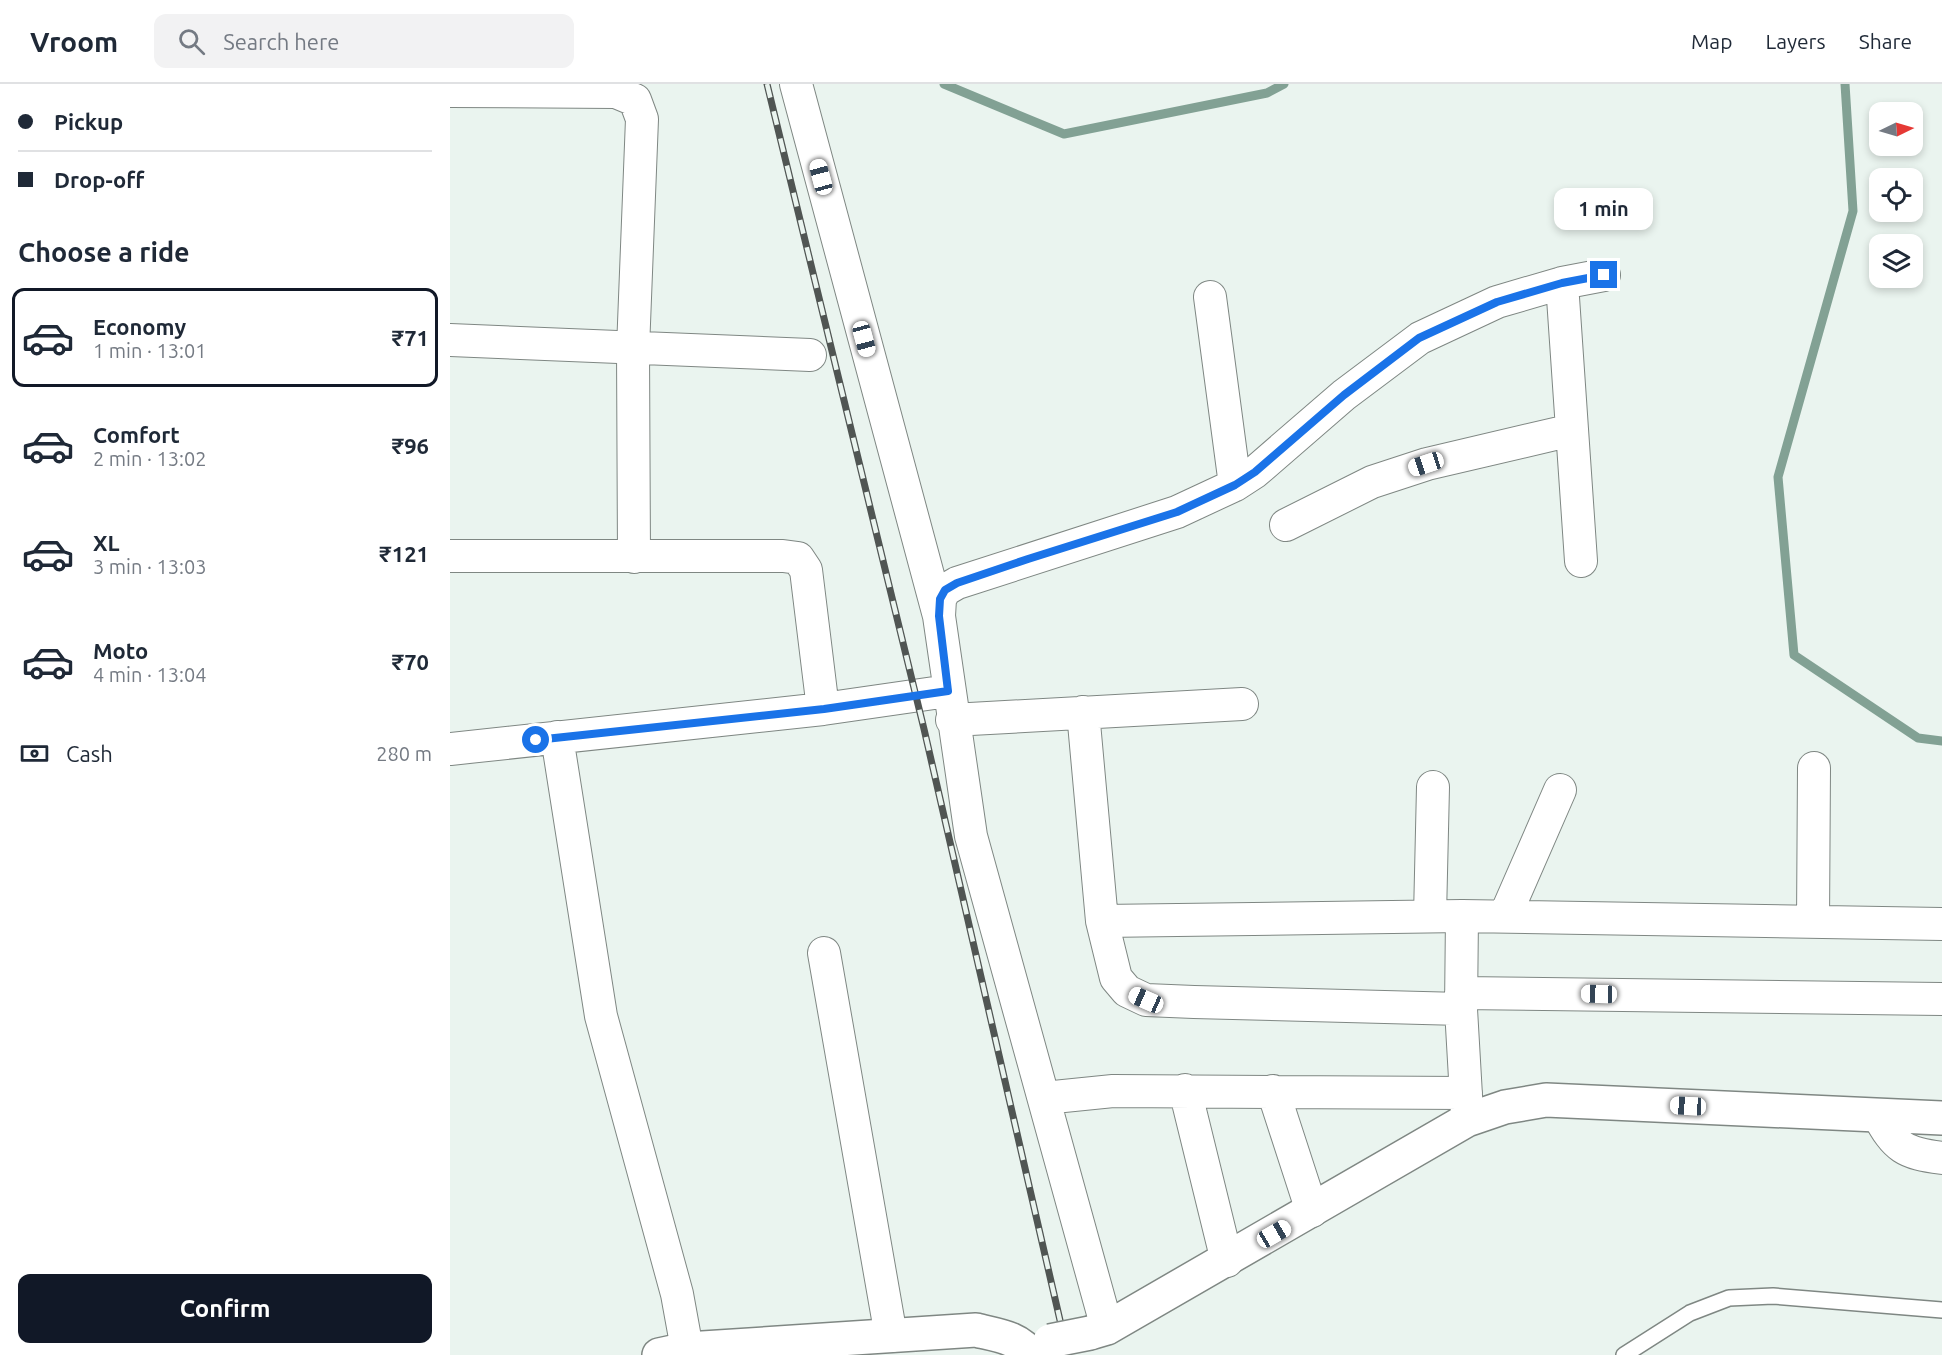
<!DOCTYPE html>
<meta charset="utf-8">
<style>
:root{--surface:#fff;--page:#f2f2f3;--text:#1f2937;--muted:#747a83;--line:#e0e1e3;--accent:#111827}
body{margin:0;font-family:Ubuntu,sans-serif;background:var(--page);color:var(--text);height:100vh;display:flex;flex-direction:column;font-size:22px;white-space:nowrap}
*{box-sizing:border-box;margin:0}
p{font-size:20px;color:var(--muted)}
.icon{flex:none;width:33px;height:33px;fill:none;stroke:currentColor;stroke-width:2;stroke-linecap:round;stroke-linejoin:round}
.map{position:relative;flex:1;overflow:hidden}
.side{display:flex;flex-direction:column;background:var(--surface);width:450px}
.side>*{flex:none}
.top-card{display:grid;align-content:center;height:132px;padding:0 18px;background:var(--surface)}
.needle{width:39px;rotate:85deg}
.tools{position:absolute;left:1419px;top:18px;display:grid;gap:12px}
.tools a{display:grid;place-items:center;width:54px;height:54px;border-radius:12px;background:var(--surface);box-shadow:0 3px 9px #0003;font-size:30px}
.end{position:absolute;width:27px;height:27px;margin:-14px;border:8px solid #1a73e8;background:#fff;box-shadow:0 0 0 3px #fff}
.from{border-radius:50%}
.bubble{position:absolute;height:42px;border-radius:12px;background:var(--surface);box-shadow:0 3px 9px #0003;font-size:20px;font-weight:700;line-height:42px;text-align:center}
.car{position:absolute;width:18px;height:36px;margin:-18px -9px;border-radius:8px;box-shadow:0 0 4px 2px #0007;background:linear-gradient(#fff 24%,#345 0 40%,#fff 0 76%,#345 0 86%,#fff 0)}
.top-card b{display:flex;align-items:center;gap:21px;height:57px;font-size:22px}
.top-card b+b{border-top:2px solid var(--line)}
.top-card i{width:15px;height:15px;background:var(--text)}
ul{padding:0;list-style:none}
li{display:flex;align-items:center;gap:18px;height:99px;margin:0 12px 9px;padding:0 6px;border:3px solid transparent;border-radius:12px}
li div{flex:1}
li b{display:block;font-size:22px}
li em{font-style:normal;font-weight:700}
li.active{border-color:var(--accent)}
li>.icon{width:54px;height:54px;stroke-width:1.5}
h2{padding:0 18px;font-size:27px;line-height:72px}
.pay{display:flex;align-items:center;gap:15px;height:66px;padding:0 18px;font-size:22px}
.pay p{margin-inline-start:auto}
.button{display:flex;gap:12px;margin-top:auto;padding:12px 18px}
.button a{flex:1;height:69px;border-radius:12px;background:var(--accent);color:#fff;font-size:24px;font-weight:700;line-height:69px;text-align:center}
header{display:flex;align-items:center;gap:36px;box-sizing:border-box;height:84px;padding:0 30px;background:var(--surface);border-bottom:2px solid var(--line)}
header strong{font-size:28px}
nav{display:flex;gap:33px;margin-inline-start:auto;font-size:21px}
.search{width:420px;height:54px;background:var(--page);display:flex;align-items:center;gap:15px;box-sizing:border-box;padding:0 21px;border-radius:12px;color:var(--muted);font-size:22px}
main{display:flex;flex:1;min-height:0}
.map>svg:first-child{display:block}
</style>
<header>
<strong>Vroom</strong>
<div class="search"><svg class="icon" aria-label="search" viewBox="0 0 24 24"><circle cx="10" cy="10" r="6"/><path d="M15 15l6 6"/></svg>Search here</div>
<nav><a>Map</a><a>Layers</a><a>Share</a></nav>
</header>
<main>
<section class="side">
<div class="top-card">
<b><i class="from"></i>Pickup</b>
<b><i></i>Drop-off</b>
</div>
<h2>Choose a ride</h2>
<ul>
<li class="active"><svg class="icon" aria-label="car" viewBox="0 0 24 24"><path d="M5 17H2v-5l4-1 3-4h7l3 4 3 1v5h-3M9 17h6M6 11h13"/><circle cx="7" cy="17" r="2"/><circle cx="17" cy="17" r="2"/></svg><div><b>Economy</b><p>1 min · 13:01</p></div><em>₹71</em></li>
<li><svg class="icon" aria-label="car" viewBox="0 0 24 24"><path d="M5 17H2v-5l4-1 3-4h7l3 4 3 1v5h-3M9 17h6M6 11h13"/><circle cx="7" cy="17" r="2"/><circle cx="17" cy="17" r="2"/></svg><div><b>Comfort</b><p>2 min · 13:02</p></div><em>₹96</em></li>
<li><svg class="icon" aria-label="car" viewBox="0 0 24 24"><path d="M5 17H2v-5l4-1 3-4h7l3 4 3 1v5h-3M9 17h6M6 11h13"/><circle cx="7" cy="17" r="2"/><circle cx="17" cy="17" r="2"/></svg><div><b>XL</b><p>3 min · 13:03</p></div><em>₹121</em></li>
<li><svg class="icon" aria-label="car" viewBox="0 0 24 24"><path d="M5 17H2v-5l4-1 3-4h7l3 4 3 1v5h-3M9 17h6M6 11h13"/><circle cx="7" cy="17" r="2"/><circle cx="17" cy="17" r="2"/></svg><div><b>Moto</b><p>4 min · 13:04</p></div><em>₹70</em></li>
</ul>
<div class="pay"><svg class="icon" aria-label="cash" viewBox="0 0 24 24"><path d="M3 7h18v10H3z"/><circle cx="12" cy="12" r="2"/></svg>Cash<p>280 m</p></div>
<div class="button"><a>Confirm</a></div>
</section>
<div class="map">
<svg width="1492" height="1271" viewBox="0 0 1492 1271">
<rect width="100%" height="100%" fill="#eaf4ef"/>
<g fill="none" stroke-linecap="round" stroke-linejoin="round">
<path stroke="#82a194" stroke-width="9" d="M494 0 614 50 817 9 834 0
M1395 0 1403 127 1328 393 1344 571 1468 654 1492 657"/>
<g stroke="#7f8783" stroke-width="18">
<path id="service" d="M1174 1271 1240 1229 1279 1214 1323 1212 1492 1226"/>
</g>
<g stroke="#7f8783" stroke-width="34">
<path id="minor" d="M346 0 489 532
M0 7 166 8 185 16 192 35 183 265 184 473
M1112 199 1131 477
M760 213 785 401
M0 256 360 271
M836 441 922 398 977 380 1122 346
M0 472H333L348 474 356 486 373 625
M633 628 652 837 666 894 677 907 696 916 744 918 1011 925
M502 636 792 620
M107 653 151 932 227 1210 237 1265
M0 665 373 625 498 607
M980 832 983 703
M1012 832 1011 925 1017 1029
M1055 832 1110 706
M652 837 1012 832 1492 840
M1363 838 1364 684
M374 869 441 1252
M1011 909 1492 915
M735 1006 777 1177
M823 1007 862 1127
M594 1014 663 1007 1016 1009
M1428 1031C1446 1064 1454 1069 1492 1074
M657 1244 521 752 489 532 490 515 495 506 507 499 727 428 785 401 805 388 894 311 970 254 1047 218 1112 199 1154 191"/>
</g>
<g stroke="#7f8783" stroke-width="36">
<path id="tertiary" d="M640 1249 657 1244 1017 1036 1055 1023 1096 1016 1492 1034"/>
</g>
<g stroke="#7f8783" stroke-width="36">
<path id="secondary" d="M209 1271 237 1265 526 1246C545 1251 569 1253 580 1271"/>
</g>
<use href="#service" stroke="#fff" stroke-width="15"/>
<use href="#minor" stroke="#fff" stroke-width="32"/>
<use href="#tertiary" stroke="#fff" stroke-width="33"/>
<use href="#secondary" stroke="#fff" stroke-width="33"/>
<g stroke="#505553" stroke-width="7">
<path id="rail" d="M317 0 474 645 618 1271"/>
</g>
<use href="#rail" stroke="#eaf4ef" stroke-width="4.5" stroke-dasharray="14" stroke-linecap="butt"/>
<g stroke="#7f8783" stroke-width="36" stroke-linecap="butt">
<path id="tertiary-bridge" d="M600 1257 640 1249"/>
</g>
<use href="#tertiary-bridge" stroke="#fff" stroke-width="33"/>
</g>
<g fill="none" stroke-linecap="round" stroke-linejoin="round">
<path stroke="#1a73e8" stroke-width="8" d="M86 656 374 625 498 607 489 532 490 515 495 506 507 499 578 475 727 428 785 401 805 388 894 311 969 254 1047 218 1112 199 1154 191"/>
</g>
</svg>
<div class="tools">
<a><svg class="needle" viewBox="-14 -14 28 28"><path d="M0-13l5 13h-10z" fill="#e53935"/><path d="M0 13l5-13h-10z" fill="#747a83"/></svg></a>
<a><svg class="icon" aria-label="locate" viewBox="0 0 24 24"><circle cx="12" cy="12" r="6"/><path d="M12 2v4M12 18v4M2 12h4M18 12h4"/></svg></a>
<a><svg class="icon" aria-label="layers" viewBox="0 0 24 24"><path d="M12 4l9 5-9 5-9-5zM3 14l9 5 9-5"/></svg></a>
</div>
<i class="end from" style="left:86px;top:656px"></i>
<i class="end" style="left:1154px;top:191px"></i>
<div class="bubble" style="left:1104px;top:104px;width:99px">1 min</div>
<i class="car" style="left:371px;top:93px;rotate:345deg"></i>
<i class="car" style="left:414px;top:255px;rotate:165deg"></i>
<i class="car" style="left:976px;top:380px;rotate:252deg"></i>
<i class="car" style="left:1149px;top:910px;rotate:271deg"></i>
<i class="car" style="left:696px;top:916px;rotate:294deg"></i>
<i class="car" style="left:1238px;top:1022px;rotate:273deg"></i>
<i class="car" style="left:824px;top:1150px;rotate:60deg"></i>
</div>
</main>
